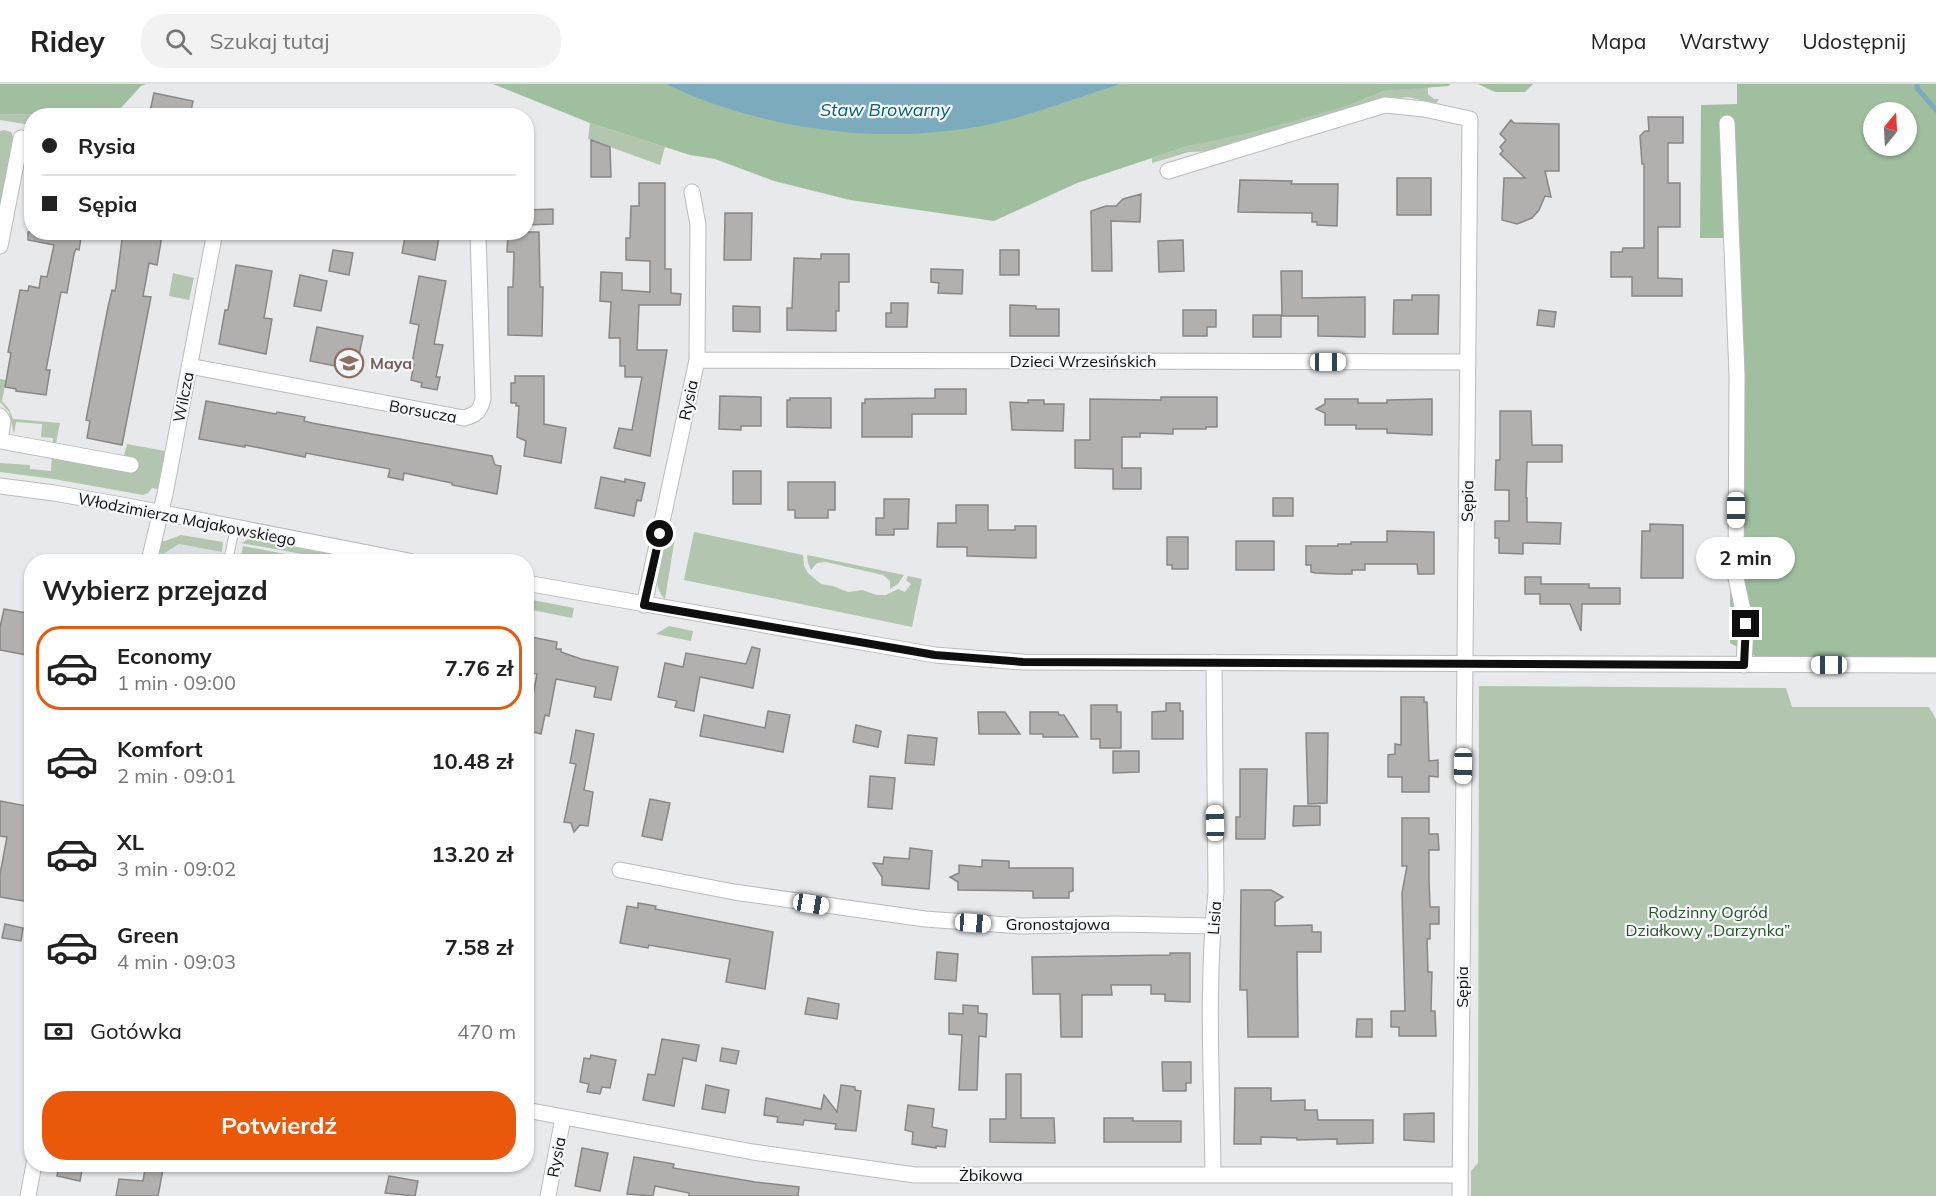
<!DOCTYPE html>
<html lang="pl">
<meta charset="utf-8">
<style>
:root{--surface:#fff;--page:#f2f2f2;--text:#222;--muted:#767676;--line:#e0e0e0;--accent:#ea580c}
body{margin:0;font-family:Mulish,sans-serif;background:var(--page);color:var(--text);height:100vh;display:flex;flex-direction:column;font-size:22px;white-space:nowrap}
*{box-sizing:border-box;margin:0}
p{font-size:20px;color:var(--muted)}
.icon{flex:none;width:33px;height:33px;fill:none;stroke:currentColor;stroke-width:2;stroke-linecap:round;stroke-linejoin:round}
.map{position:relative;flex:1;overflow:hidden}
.sheet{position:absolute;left:24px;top:470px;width:510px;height:618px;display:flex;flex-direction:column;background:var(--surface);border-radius:24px;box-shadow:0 2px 4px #0004}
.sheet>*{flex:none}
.guide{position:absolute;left:24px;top:24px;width:510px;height:132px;border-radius:24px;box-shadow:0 2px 4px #0004;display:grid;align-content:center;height:132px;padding:0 18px;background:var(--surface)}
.needle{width:39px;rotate:18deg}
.tools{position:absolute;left:1863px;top:18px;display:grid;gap:12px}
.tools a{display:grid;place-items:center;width:54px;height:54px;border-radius:50%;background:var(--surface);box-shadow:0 2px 4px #0004;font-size:30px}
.end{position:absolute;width:27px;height:27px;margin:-14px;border:8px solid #0f0f10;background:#fff;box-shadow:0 0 0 3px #fff}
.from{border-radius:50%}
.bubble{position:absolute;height:42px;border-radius:21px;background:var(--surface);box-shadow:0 2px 4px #0004;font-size:20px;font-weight:700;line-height:42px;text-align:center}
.car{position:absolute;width:18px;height:36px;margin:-18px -9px;border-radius:8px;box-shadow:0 0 4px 2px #0007;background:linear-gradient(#fff 24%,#345 0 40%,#fff 0 76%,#345 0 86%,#fff 0)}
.guide b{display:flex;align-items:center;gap:21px;height:57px;font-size:22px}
.guide b+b{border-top:2px solid var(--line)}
.guide i{width:15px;height:15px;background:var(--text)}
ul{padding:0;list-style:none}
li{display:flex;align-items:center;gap:18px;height:84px;margin:0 12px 9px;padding:0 6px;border:3px solid transparent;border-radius:24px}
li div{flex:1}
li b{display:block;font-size:22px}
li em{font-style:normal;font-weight:700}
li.on{border-color:var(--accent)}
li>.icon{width:54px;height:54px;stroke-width:1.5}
h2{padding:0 18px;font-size:27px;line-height:72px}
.pay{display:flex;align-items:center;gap:15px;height:66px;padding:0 18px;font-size:22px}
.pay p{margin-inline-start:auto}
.button{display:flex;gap:12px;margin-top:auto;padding:12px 18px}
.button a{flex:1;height:69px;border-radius:24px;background:var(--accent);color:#fff;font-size:24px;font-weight:700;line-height:69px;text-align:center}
header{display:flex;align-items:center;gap:36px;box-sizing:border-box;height:84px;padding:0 30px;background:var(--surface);border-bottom:2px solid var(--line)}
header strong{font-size:28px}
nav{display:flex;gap:33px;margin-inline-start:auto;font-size:21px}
.search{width:420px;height:54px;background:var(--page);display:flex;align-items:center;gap:15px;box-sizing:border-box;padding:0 21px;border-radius:24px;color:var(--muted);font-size:22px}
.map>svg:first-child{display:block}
</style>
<header>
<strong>Ridey</strong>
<div class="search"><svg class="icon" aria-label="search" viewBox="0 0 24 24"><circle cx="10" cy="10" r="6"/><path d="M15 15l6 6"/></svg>Szukaj tutaj</div>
<nav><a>Mapa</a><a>Warstwy</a><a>Udostępnij</a></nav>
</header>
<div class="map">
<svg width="1936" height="1112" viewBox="0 0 1936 1112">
<rect width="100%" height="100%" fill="#e8e9eb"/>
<path fill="#d9dfe7" d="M178 460 269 477H162L163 470Z"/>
<path fill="#b1c5af" d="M1428 3V10L1434 15H1439L1436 19 1407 13 1379 17 1215 67 1189 68 1152 79V74L1188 62 1347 22 1384 7Z
M0 30 61 31 32 32 31 41 0 36Z
M590 39 665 63 660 81 588 55Z
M4 46 11 48 14 55 0 124V47Z
M173 189 194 194 189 216 169 212Z
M0 295 6 296 2 317 9 325 13 335 60 339 56 359 124 372 127 360 165 367 158 405 152 404 148 409 143 411 54 395 0 388V379L30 381V385L51 387 53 354 41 353 42 340 16 338 14 350 9 328 0 318Z
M676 447 665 515C649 500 662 474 666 455L670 449Z
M694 448 803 471 804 482 808 489 821 500 833 502 848 508 862 506 877 511H886L898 505 905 508 911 500 906 496 908 492 922 495 912 543 684 496Z
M181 451 223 458 222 468 179 460 163 470 158 469 160 457H165Z
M249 455 370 477H340L241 459Z
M243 462 321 477H269L241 472Z
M807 471 904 491 898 500 890 505V497L883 491 826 478 817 479 811 486 808 479Z
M527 515 574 524 572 534 527 525Z
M669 542 693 547 691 557 656 550Z
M1479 602 1786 604 1792 623H1929L1936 635V1112H1471V1087L1478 1079Z"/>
<path fill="#a0bf9f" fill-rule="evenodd" d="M0 0H146L141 2 121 24 61 31 0 30Z
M493 0H666L794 41 863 49 935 48 1003 37 1121 0H1451L1448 2 1384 7 1347 22 1252 48 1188 62 1077 99 994 137 850 116 774 97 715 75 690 71 590 39Z
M1478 0H1533L1525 8H1495Z
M1737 0H1936V576L1761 575 1730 559 1731 295 1724 154H1700L1701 21 1737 20ZM1874 28H1906V62H1874Z"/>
<path fill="#7dabbe" d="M666 0H1121C1082 12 1043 27 1004 37 897 64 765 48 666 0Z"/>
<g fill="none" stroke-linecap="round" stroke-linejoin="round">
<path stroke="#7dabbe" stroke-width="5" d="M1917 0V4L1936 26"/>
</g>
<path fill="#b2b0ae" stroke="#898785" stroke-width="1.5" d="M154 9 193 17 190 32H149Z
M1648 33H1683V59H1668V99H1680V143H1658V194L1682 195V212H1632V193H1611V168H1622L1623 164H1644V80H1642L1640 52 1645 47H1649Z
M1511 36 1514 39 1559 40V87H1545L1551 113 1545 112 1539 126 1532 134 1517 140 1502 136 1504 94H1525L1500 70 1503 67 1500 63 1506 56 1500 50Z
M591 56 610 63 611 93H591Z
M1397 94H1431V131H1397Z
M1240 96 1292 97 1291 100H1338L1337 142 1317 141V138H1312V129L1238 128Z
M639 99H665V185H671V209L681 210 680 221H639L637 266H667L650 372 614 364 619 344 632 346 642 293H625V282H620V254H609L611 218 600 217 601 188 622 189V206L650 208V177L626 176V154H630L631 122H639Z
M1141 110 1140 138 1111 137 1112 187H1092L1091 127 1106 122H1116L1123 115Z
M553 125V140L526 141V126Z
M725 129H752L751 176H724Z
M28 148H82L79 166 76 165 74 170 67 209 61 208 46 286H50L46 311 16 307V305L5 303 11 269 8 268 20 206 28 207 29 202 39 204 41 192 47 193 54 161 28 156Z
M123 148H155L154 151 162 152 157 181 149 179 148 185 143 212 151 213 122 361 87 354 90 337 86 336 108 223 112 206 115 207 116 202Z
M406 148H440L435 176 402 169Z
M508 148H539L540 203H543L542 252 508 251V203H513L514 168H507Z
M1183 156 1184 187 1159 188 1158 157Z
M333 166 353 169 349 191 329 187Z
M1000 166H1019V191H1000Z
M821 170H849V198H839V227H836V247L787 246V224H792L794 174 821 175Z
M236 181 272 187 264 234 272 235 266 270 219 260 225 226H228Z
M931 185 963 186 962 210 938 209 939 199 931 198Z
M1281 187H1302V214L1365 213V253L1318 252V232H1282Z
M300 191 327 197 321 227 294 222Z
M419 192 446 197 434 260 443 261 436 293H440L437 306 421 303 422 299 411 296 414 280 412 279 419 241 410 239Z
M1412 211H1439L1438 250H1393L1394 216H1412Z
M891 219H908L907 243H886V229H891Z
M1010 221 1036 222V225H1059V252H1010Z
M733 222 760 223V248L733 247Z
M1183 226H1216V243H1207V252H1183Z
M1539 226 1556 228 1554 243 1537 241Z
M1253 231H1281V253H1253Z
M317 243 363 252 356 286 310 277Z
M515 292H544V340L566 344 561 379 524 372 526 357 517 353 519 322H516V319H511V299H515Z
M935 305H966V330H912V353H862V319H865V315L935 314Z
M720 312 761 313V342H741V346L719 345Z
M1161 313H1217V343H1206V345H1173V350L1140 349V353H1122V384H1141V405H1113V385L1075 384V356H1090V315L1161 316Z
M790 314H831V344L787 343V316H790Z
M1325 315H1358V319H1387V316L1432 315V351L1387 349V345H1356V341H1325V329L1316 325 1325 320Z
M1028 316H1044V320H1064L1063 347 1012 346 1010 318 1028 319Z
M206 317 276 330 277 328 305 333 304 337 312 339 492 372 495 381 501 382 497 410 452 401V399L404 389 403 396 388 393 390 385 306 369 305 373 245 361V363L199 355Z
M1500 327H1531L1532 361H1562V378H1527L1526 414H1527V438L1561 439 1560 460 1523 459V470L1499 469V454H1495V437H1509V406H1495L1496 376H1500Z
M733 387H761V420H733Z
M601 393 625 398V395L645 399 641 417 637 416 634 432 595 424Z
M788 398H835V426H828V434H795V426H788Z
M1273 414H1293V432H1273Z
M884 415H909L908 445H894V451H876V434H884Z
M956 421H988V446H1015V442H1036V474L967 472V463H937L938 439H956Z
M1650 440 1683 441V494H1641L1642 447H1650Z
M1387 447 1434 448V490H1418L1417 480H1365V486H1352V490H1338L1315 489 1311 488V481H1306V462H1338V460H1351V458H1387Z
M1167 453H1188V485H1172V481H1167Z
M1236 457H1274V486H1236Z
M1525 493H1541V500H1589V504H1620V520H1582L1581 547 1570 520H1540V510H1525Z
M4 525 32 530V572L0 566V543Z
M531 553 557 558 556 565H561V568L581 575 618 583 611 616 594 613 596 603 556 595 549 632 545 631 541 650 526 646V626L530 627 537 590 528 588 529 578H526V574Z
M752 563 760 565 753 604 700 593 694 627 675 623 677 617 658 613 665 579 683 583 686 569 746 580Z
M1401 613H1424V618H1427L1429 677 1438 676V693L1429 692V708H1402V693H1388V671L1395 670V660L1401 661Z
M1166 619H1180V627H1183V655H1152V628L1166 627Z
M1091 621H1117V628H1121V664H1100V655H1091Z
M768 627 790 631 783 668 700 652 704 631 765 644Z
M978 628H1005L1020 650H979Z
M1030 628H1058L1059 631H1064L1078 653H1043V650H1030Z
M856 641 881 647 878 663 853 658Z
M576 646 594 650 584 706 593 708 588 742 580 741 574 748 571 739 564 738 576 680 570 679Z
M1306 649H1328L1327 719 1308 720Z
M908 651 937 654 934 681 905 679Z
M1113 667H1139V688L1113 689Z
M1240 685H1267L1265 755H1236V733H1240Z
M870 692 895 694 892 725 868 723Z
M650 715 670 719 662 756 642 752Z
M0 717 32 723V748L25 783 32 785V804L29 818 0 813V790L7 753 0 752Z
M1294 722H1320V741L1293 742Z
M1402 734H1429V750H1438L1439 766H1429V795L1430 823H1439V840H1430V855H1427L1428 888H1432L1431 927H1435L1436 952H1399V943H1391V927H1405L1402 809 1407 782H1402Z
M910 764 932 767 929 805 882 801V793L873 779 883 780 884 773 909 775Z
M982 776 1009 777V784H1073V807L1069 808V814H1033V807L958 806V798L950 793 959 789V781L982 783Z
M1241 806H1271L1283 813 1275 818V842L1312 841V848H1321V868H1297L1298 953H1248L1247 906H1240Z
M638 819 656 822 655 825 773 848 765 905 726 898 730 875 649 861 648 864 620 859 627 822 638 824Z
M5 840 23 844 21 857 2 854Z
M937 868 958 870 956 897 935 895Z
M1170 869H1190V918L1165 917V910H1151V901H1111L1112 911H1082V953H1061L1060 910H1033L1032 873 1170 871Z
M808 914 839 920 837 935 805 930Z
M963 921 978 922V929L987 930 986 953 979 952 977 1006H959L962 951 949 950V929L963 930Z
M1357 935H1372V953H1356Z
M662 955 699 961 696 977 683 974 674 1022 643 1016 648 990 655 991Z
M722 964 739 967 736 980 720 977Z
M591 971 616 976 610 1004 602 1003 600 1010 587 1008 589 1000 580 998 584 974 590 975Z
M1162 978H1191V999H1186V1007H1163Z
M1006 990H1021V1034H1054L1055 1059 990 1058V1035H1006Z
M706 1001 729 1006 725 1029 702 1025Z
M841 1001 855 1003V1006L861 1007 856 1047 835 1045 836 1040 804 1036 803 1041 777 1038 778 1033 764 1031 766 1014 821 1025 824 1011 837 1028Z
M1235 1004H1271V1017L1305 1016V1026H1317L1318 1036H1373V1059L1337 1060V1055L1297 1056V1054L1261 1053V1060H1234Z
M908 1021 934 1025 932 1043 947 1046 945 1063 936 1062V1064L912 1060 913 1048 905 1046Z
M1434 1029V1058L1404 1056V1030Z
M1104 1034H1133V1037H1181V1058H1104Z
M582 1064 608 1069 600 1107 575 1102Z
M634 1073 674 1080 673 1084 755 1098 799 1103 798 1112H689V1109L655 1102 653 1112 627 1110Z
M59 1080H83L80 1097 57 1092Z
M146 1080H164L158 1112H116L119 1095 143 1097Z
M389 1092 418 1097 415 1112 385 1109Z"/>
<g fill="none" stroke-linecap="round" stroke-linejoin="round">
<g stroke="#b9babc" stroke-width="10">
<path id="service" d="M228 477 235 444"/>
</g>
<g stroke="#b9babc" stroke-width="17">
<path id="minor" d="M1727 39 1737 291 1736 494 1746 540 1744 581
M1168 87 1385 21 1424 25 1470 35 1460 1112
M0 162 21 54
M697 276 1468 278
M189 282 464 334C476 331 480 327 483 315L478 148
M0 332 3 337 0 357
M1 357 131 381
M0 402 54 409 127 422 409 477
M149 477 165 410 215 148
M526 499 935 571 1023 578 1936 581
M644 521 697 276 698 141 692 108
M620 786 734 808 925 835 1021 842 1117 840 1213 842
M526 1026 753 1068 915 1091H1460
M1213 1091C1212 997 1206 901 1216 808L1214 578
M28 1112 34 1080
M548 1112 563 1034"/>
</g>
<use href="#service" stroke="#fff" stroke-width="8"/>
<use href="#minor" stroke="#fff" stroke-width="15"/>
</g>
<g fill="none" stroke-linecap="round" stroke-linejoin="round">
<path stroke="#0f0f10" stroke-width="8" d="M660 450 644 521 935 571 1023 578 1744 581 1746 540"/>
</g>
<defs>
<g id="school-ring" transform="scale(1.5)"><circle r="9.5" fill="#f5f7f9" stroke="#8d6e63" stroke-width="1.5"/><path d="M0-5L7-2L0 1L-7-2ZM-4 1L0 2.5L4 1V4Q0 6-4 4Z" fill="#8d6e63"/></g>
</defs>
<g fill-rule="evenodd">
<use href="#school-ring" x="349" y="279"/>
</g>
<g text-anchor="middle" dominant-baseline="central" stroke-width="4.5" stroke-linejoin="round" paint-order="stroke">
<g font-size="16" fill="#0f0f10" stroke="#f5f7f9">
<text x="1083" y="277">Dzieci Wrzesińskich</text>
<text transform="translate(183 313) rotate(-79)">Wilcza</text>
<text transform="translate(688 316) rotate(-78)">Rysia</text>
<text transform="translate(423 327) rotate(10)">Borsucza</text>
<text transform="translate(1467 417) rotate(-89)">Sępia</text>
<text transform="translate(187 435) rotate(11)">Włodzimierza Majakowskiego</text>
<text transform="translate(1214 834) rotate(-86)">Lisia</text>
<text x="1058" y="840">Gronostajowa</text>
<text transform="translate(1462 903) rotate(-90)">Sępia</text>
<text transform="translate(556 1073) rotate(-79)">Rysia</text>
<text x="991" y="1091">Żbikowa</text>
</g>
<g font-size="16" font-weight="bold" fill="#785e54" stroke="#f5f7f9" text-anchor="start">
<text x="370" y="279">Maya</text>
</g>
<g font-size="16" fill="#265225" stroke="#f5f7f9">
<text x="1708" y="828">Rodzinny Ogród<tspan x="1708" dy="18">Działkowy „Darzynka”</tspan></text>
</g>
<g font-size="18" font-style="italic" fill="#00617b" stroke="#f5f7f9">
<text x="885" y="25">Staw Browarny</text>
</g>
</g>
</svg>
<div class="tools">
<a><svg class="needle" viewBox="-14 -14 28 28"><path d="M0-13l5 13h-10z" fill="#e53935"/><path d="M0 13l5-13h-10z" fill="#767676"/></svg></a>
</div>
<i class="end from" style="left:660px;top:450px"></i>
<i class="end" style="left:1746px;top:540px"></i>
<div class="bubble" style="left:1696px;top:453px;width:99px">2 min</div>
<i class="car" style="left:1328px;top:278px;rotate:90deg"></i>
<i class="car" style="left:1736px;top:426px;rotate:180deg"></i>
<i class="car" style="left:1829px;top:581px;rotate:270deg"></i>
<i class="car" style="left:1463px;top:682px;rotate:181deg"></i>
<i class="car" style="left:1215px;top:739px;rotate:359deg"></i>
<i class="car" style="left:811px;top:820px;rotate:99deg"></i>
<i class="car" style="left:973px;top:839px;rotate:94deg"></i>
<div class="guide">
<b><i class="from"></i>Rysia</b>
<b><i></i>Sępia</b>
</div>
<section class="sheet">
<h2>Wybierz przejazd</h2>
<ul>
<li class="on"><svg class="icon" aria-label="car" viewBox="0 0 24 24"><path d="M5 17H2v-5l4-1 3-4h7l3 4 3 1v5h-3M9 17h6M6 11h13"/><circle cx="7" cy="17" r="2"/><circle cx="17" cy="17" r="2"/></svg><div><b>Economy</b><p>1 min · 09:00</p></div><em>7.76 zł</em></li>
<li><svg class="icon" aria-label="car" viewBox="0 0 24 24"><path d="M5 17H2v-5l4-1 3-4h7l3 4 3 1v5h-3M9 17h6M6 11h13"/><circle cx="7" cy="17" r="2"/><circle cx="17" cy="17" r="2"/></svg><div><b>Komfort</b><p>2 min · 09:01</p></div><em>10.48 zł</em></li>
<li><svg class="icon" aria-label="car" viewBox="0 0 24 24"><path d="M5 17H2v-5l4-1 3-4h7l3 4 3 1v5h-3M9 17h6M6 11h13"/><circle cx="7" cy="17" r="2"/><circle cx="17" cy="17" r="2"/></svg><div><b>XL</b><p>3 min · 09:02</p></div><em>13.20 zł</em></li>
<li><svg class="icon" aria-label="car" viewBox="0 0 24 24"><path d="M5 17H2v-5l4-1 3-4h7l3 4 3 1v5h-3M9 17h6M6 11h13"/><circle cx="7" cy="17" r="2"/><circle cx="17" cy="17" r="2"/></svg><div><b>Green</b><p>4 min · 09:03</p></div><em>7.58 zł</em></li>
</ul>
<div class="pay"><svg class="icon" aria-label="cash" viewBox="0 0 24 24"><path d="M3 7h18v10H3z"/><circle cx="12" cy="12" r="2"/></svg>Gotówka<p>470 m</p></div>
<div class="button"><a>Potwierdź</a></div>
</section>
</div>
